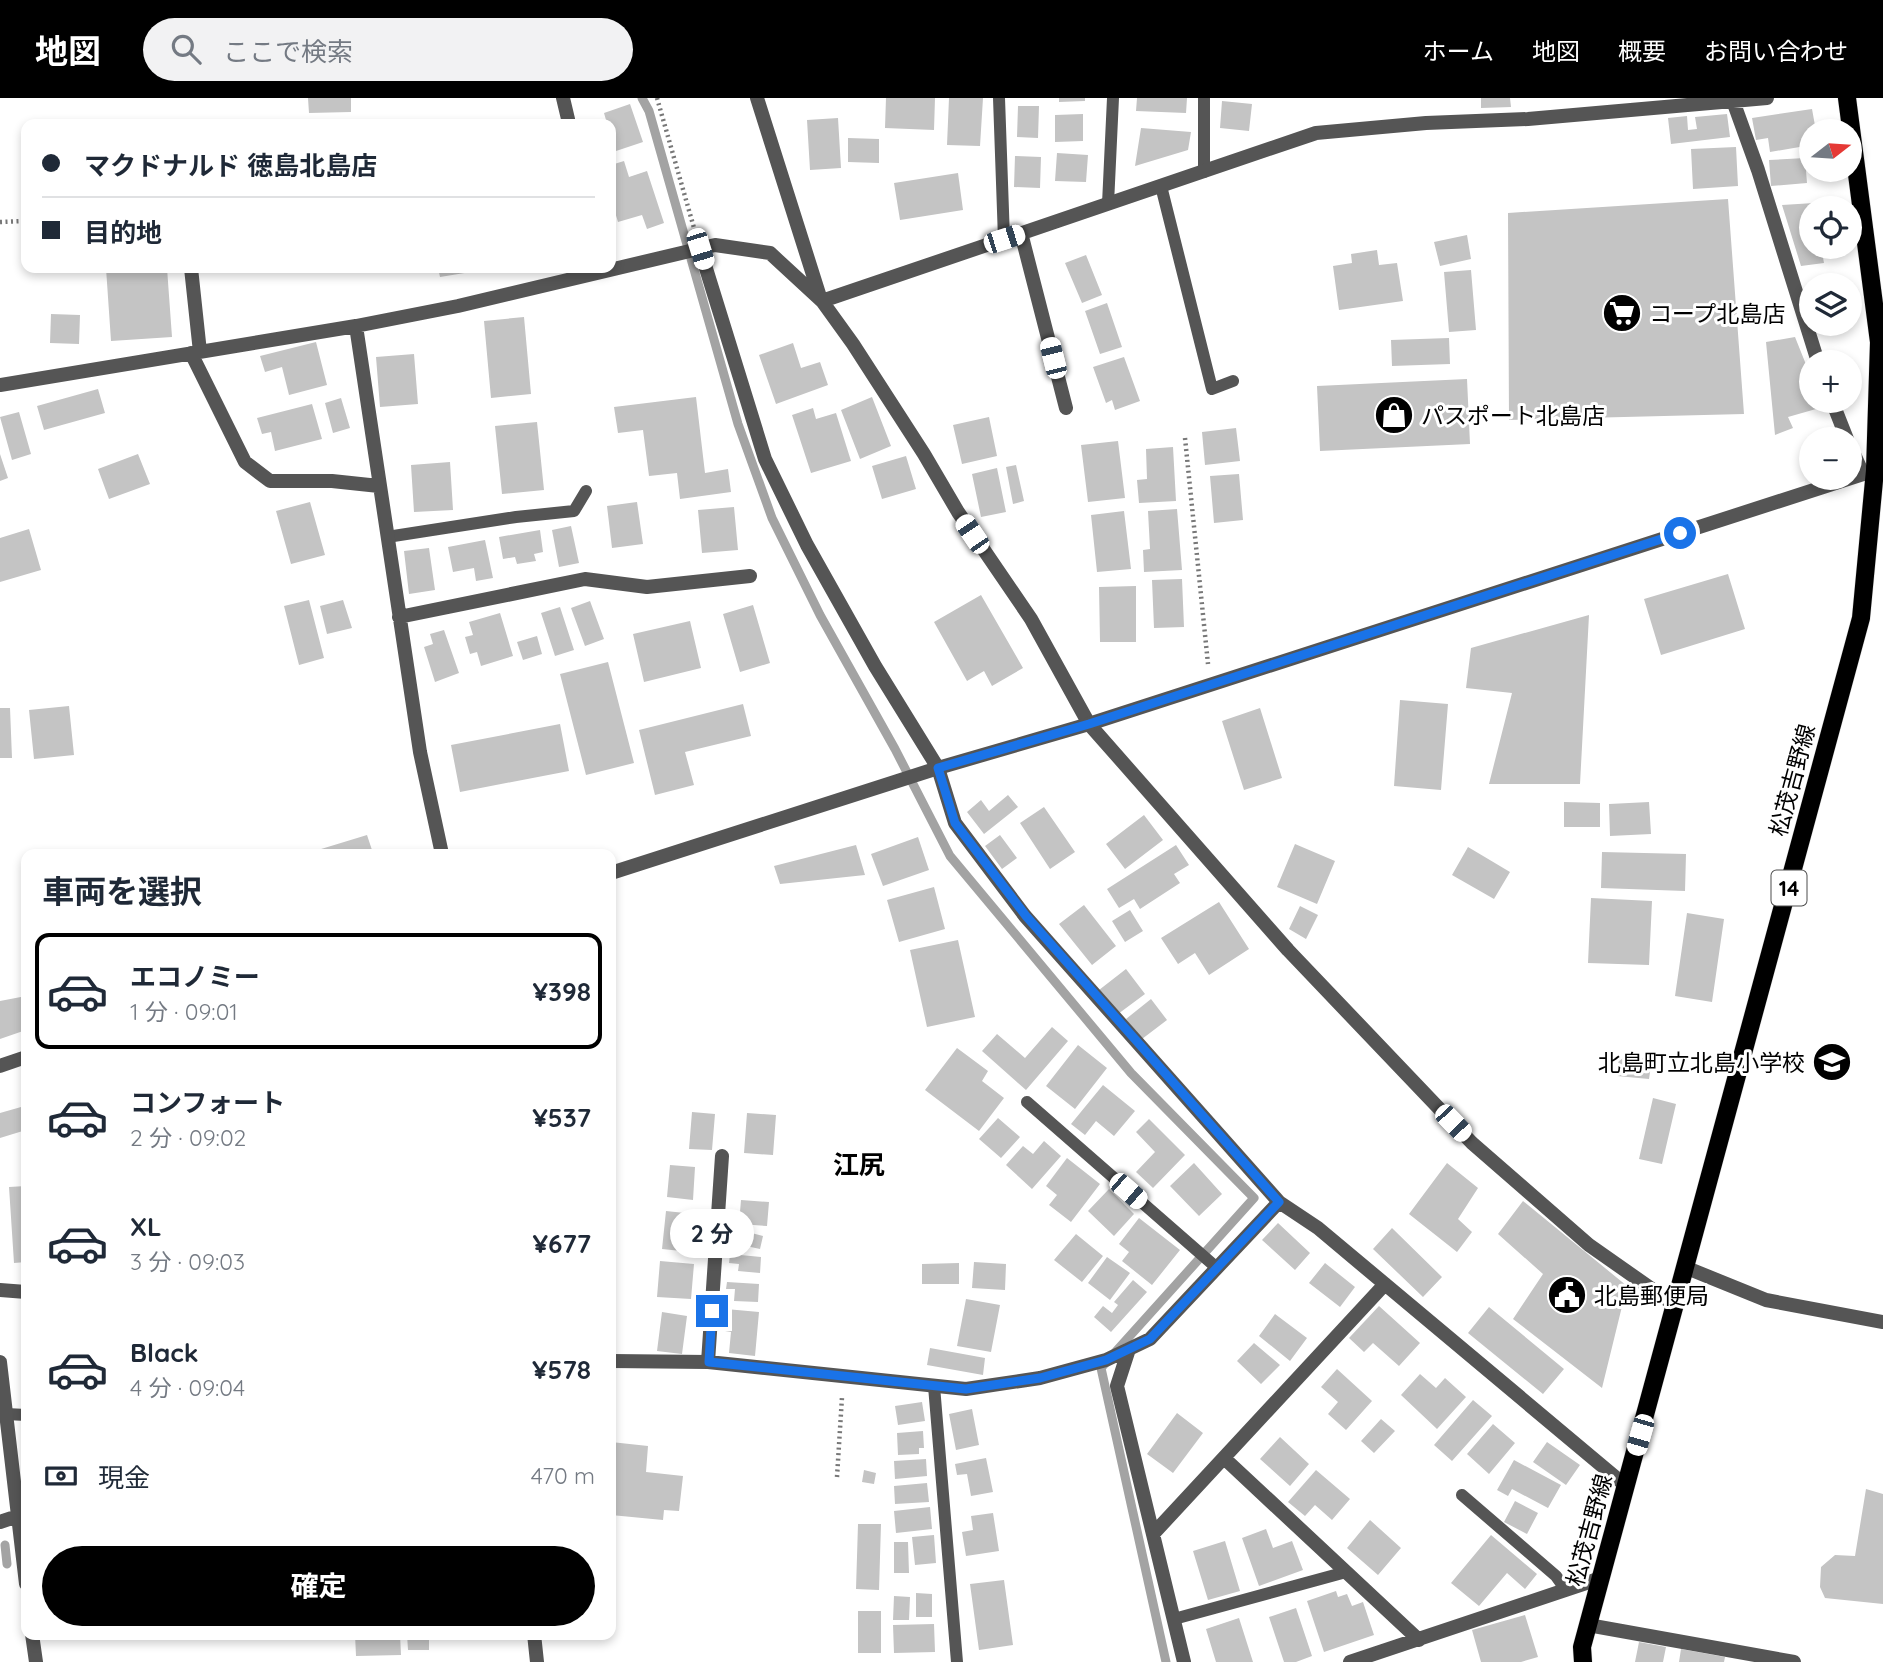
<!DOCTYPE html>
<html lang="ja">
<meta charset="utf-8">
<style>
:root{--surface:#fff;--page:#f2f2f3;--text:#1f2937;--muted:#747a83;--line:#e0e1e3;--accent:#000}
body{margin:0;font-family:Quicksand,"Noto Sans JP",sans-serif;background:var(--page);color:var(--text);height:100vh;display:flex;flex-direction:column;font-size:26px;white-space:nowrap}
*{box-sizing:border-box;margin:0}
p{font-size:23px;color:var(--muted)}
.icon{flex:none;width:38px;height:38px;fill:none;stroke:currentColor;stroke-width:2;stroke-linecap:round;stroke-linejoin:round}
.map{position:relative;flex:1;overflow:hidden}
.drawer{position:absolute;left:21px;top:751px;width:595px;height:791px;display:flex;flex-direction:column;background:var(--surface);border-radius:14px;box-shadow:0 4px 10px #0003}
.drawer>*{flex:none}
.hud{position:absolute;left:21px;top:21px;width:595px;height:154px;border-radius:14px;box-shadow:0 4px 10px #0003;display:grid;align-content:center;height:154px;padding:0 21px;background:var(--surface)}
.needle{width:46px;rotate:73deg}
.fabs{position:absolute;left:1799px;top:21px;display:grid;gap:14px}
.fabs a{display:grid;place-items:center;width:63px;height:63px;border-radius:50%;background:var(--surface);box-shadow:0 4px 10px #0003;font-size:35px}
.end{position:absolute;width:32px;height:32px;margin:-16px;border:9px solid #1a73e8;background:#fff;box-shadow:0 0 0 4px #fff}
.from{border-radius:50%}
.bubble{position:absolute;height:49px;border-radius:24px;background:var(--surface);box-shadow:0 4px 10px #0003;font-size:23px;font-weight:700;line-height:49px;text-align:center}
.car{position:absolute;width:21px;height:42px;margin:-21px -10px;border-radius:9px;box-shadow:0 0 5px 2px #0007;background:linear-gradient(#fff 24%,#345 0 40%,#fff 0 76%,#345 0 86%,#fff 0)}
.hud b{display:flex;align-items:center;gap:24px;height:66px;font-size:26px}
.hud b+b{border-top:2px solid var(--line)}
.hud i{width:18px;height:18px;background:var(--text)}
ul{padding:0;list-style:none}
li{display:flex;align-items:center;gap:21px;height:116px;margin:0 14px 10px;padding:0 7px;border:4px solid transparent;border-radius:14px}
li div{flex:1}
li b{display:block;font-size:26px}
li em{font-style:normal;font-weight:700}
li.active{border-color:var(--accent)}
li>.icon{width:63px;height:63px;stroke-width:1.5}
h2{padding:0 21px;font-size:32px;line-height:84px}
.pay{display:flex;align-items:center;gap:18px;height:77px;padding:0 21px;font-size:26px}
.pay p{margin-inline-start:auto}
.cta{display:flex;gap:14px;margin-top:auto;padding:14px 21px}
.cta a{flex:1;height:80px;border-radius:42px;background:var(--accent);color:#fff;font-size:28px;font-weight:700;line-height:80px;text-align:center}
header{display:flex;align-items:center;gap:42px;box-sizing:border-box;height:98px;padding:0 35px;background:var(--accent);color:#fff}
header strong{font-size:33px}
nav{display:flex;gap:38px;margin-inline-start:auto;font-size:24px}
.search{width:490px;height:63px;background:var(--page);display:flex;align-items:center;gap:18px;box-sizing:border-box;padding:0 24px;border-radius:38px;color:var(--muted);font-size:26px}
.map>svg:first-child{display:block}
</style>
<header>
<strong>地図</strong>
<div class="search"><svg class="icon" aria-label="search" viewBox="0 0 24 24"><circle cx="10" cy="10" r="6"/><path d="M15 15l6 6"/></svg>ここで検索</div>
<nav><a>ホーム</a><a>地図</a><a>概要</a><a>お問い合わせ</a></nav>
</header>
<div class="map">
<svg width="1883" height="1564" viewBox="0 0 1883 1564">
<rect width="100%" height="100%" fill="#fff"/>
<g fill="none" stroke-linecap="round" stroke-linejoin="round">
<path stroke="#a3a3a3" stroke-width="9" d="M642 0 649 13 738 326 772 420 820 517 895 651 950 758 1131 975 1254 1100 1101 1270 1166 1564
M5 1447 7 1466"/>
</g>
<path fill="#c4c4c4" d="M308 0H351V14L309 15Z
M886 0H935L934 32 885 30Z
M949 0H983L980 48 947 47Z
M1059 0H1085V3L1059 4Z
M1137 0H1187L1186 15 1136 13Z
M1481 0H1510L1511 9 1481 10Z
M1222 3 1252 6 1249 33 1220 30Z
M630 6 643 44 616 53 611 37V26H601L600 24 606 22 604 15Z
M1018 8H1039L1038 40 1017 39Z
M1812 11 1816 33H1811V47L1770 54 1768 40 1756 42 1752 20Z
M1083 16V43L1055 44V17Z
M1727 16 1730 39 1671 46 1668 20 1687 18 1688 32 1697 31 1695 19Z
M838 20 841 70 810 72 807 22Z
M344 23V26H318V24Z
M1141 30 1191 34 1188 52 1135 68Z
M848 40 879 41V65L848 64Z
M1736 49 1738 88 1693 91 1691 51Z
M1057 55 1088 57 1086 84 1055 83Z
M1015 58 1041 59 1040 90 1014 89Z
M1805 60 1807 85 1771 88 1769 62Z
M624 63 629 79 647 73 664 125 647 131 642 117 618 124 611 101V67Z
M958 75 963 112 900 122 894 85Z
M1728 101 1744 316 1509 322 1508 115Z
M1814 105 1815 110H1811V149H1821L1824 165 1801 168 1782 107Z
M1467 137 1471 161 1440 168 1434 144Z
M1377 152 1379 167 1397 165 1403 203 1339 212 1333 168 1352 165 1351 156Z
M1086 157 1102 197 1082 205 1065 165Z
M106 170H167L172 239 111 243Z
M438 170H489V171L440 179Z
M1471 172 1476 232 1449 234 1444 174Z
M1107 205 1122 249 1100 256 1085 213Z
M51 216 80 217 79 246 50 245Z
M524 219 531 296 491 300 484 223Z
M1795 239 1811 279V303H1821L1823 309 1788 319 1793 330 1775 337 1766 244Z
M1449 240 1450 266 1392 268 1391 242Z
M316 244 327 287 289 297 282 269 265 274 260 258Z
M793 245 801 270 820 264 828 287 776 306 759 257Z
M414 256 418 306 380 309 376 259Z
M1124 259 1140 303 1115 312 1112 302 1106 305 1093 269Z
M1467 281 1470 346 1320 353 1317 288Z
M98 291 105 315 44 332 37 308Z
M696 299 705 375 728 371 731 394 680 401 677 375 649 378 643 332 618 335 614 309Z
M872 299 891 348 860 361 841 312Z
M341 300 350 330 333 335 325 305Z
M312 306 322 341 275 353 271 334 262 336 257 320Z
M813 310 816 321 836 315 851 363 811 375 792 317Z
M19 314 31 356 12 362 0 319Z
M989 319 997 358 962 366 953 327Z
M537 324 544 392 502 396 495 328Z
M1236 330 1240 363 1205 367 1202 334Z
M1118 343 1125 400 1088 404 1081 347Z
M1173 349 1176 403 1139 405 1137 382 1147 381 1146 351Z
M0 356 8 380 0 383Z
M138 356 150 386 109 401 98 371Z
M906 358 916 391 882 401 872 368Z
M450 364 453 412 414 414 411 367Z
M1016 367 1024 403 1013 406 1006 369Z
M997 370 1006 414 981 419 972 376Z
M1239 376 1243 422 1214 425 1210 378Z
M310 404 325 457 291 466 276 413Z
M637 404 643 446 612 450 607 408Z
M734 409 738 452 702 455 698 412Z
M1177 411 1182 472 1144 474 1143 452 1150 451 1148 413Z
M1124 413 1131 471 1097 474 1091 417Z
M571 428 579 465 559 469 552 432Z
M29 431 41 472 0 484V440Z
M540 432 543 454 534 456 536 463 517 466 515 459 503 461 499 439Z
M485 442 493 480 476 483 474 470 453 474 448 449Z
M429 450 435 492 409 496 404 453Z
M1728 476 1745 531 1661 557 1644 501Z
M1182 481 1184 529 1154 530 1152 482Z
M1136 488V544H1100L1099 489Z
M981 497 1023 570 992 588 984 573 967 583 934 524Z
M309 502 324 560 299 567 284 508Z
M343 502 352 530 327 536 320 508Z
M590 503 604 541 585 548 571 510Z
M753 507 770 565 740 574 723 516Z
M560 509 574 552 555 558 541 515Z
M500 515 513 558 481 568 477 554 470 556 465 539 473 537 469 524Z
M1589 517 1580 686H1489L1512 595 1466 590 1471 550Z
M690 523 701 570 644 584 633 536Z
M444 532 459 575 435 584 424 549 433 546 430 536Z
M537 538 542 556 523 562 517 544Z
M608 564 634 665 586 677 560 576Z
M1400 602 1448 606 1441 692 1394 688Z
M743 606 751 638 685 654 694 687 655 697 639 632Z
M69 608 74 657 34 661 29 612Z
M0 610H10L12 660H0Z
M1260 610 1282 680 1244 692 1222 623Z
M560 626 569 673 460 694 451 647Z
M1008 697 1018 709 984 736 967 714 981 702 989 713Z
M1564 704 1600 705V729H1564Z
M1649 704 1651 736 1610 738 1609 706Z
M1044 709 1075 754 1050 771 1020 725Z
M1144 717 1163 742 1125 771 1106 746Z
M367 737 373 755 308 756V755Z
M1000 737 1017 760 1002 771 985 748Z
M918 739 929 772 883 788 871 756Z
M1295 746 1335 763 1317 806 1277 789Z
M856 747 865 777 780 786 774 768Z
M1176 747 1189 767 1174 776 1180 785 1140 811 1134 801 1119 810 1107 791Z
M1468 749 1510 774 1494 801 1452 777Z
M1602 754 1686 756 1685 793 1601 790Z
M934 789 945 831 899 844 887 802Z
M1591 800 1652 803 1649 867 1588 865Z
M1219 804 1249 851 1209 877 1195 855 1178 866 1161 840Z
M1084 807 1116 848 1092 867 1059 826Z
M1300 808 1318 817 1306 841 1289 831Z
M1130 812 1143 833 1125 844 1112 823Z
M1687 815 1724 821 1712 904 1675 898Z
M958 842 975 919 927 929 910 852Z
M1126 871 1145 896 1118 916 1099 892Z
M26 898V932L0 941V903Z
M1151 901 1167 922 1142 941 1126 921Z
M1052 929 1068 943 1026 992 982 953 997 936 1025 960Z
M1078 947 1107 970 1075 1011 1046 988Z
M957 950 988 973 982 983 1004 1000 979 1033 925 992Z
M1619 958 1652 961 1649 981 1617 978Z
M1103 987 1135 1013 1114 1038 1096 1023 1085 1037 1071 1026Z
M1653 1000 1676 1006 1662 1066 1639 1061Z
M21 1009 26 1032 0 1040V1015Z
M692 1014 715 1016 712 1052 689 1051Z
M747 1015 776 1017 773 1057 744 1055Z
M998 1020 1020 1039 1001 1060 979 1041Z
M1149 1021 1185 1057 1153 1090 1136 1074 1155 1054 1136 1034Z
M1044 1043 1061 1058 1032 1091 1006 1067 1023 1048 1033 1056Z
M1067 1060 1100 1086 1071 1124 1049 1107 1057 1097 1046 1088Z
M1194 1065 1222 1096 1199 1118 1170 1088Z
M1447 1065 1478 1090 1458 1121 1472 1134 1457 1154 1409 1116Z
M670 1067 695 1069 693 1102 667 1099Z
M26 1088V1164L14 1165 9 1089Z
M1109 1091 1134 1116 1114 1138 1088 1113Z
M741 1102 769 1104 767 1128 739 1126Z
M1523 1103 1627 1188 1602 1290 1513 1221 1543 1176 1498 1136Z
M666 1113 694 1116 691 1154 662 1151Z
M1139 1120 1180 1152 1152 1187 1122 1163 1129 1154 1119 1146Z
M1278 1125 1310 1155 1295 1172 1262 1142Z
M1392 1130 1442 1179 1423 1199 1373 1151Z
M740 1132 763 1138 760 1151 737 1146Z
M1076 1136 1103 1158 1082 1184 1054 1162Z
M730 1156 761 1159 760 1175 738 1173 739 1166 729 1165Z
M1107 1159 1130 1175 1110 1202 1088 1185Z
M660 1163 694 1166 691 1201 657 1199Z
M974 1164 1006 1166 1005 1192 972 1190Z
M959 1165V1186H922V1166Z
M1325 1165 1355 1189 1340 1209 1309 1185Z
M1133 1182 1147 1194 1111 1234 1094 1219 1103 1208 1112 1215 1118 1207 1114 1204Z
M727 1184 759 1186 758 1204 734 1203 735 1191H726Z
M966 1201 1000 1207 991 1254 957 1248Z
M1379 1208 1420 1245 1399 1268 1373 1245 1364 1254 1349 1240Z
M1489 1209 1564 1271 1543 1296 1468 1235Z
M726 1211 759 1214 755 1258 729 1255 731 1234 725 1233Z
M662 1214 687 1218 682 1256 657 1253Z
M1275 1216 1307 1240 1290 1263 1259 1238Z
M1254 1245 1280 1267 1261 1286 1237 1263Z
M930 1250 985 1260 983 1277 927 1267Z
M1337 1271 1372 1303 1346 1332 1328 1316 1338 1304 1321 1289Z
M1420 1276 1436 1290 1445 1280 1466 1299 1437 1331 1401 1297Z
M1473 1302 1492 1318 1452 1363 1434 1347Z
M922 1304 925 1323 898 1327 895 1308Z
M972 1311 979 1347 956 1352 949 1316Z
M1177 1315 1203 1335 1173 1375 1147 1356Z
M1381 1321 1395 1333 1374 1355 1361 1343Z
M1493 1326 1515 1345 1489 1376 1467 1356Z
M923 1333 924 1350H919V1356L898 1357 897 1335Z
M1280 1339 1309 1366 1290 1388 1260 1361Z
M611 1344 648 1348 646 1374 683 1378 679 1413 664 1412 663 1422 611 1417Z
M1547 1344 1580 1367 1566 1387 1533 1364Z
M986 1360 993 1394 971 1398 967 1376 957 1377 955 1366Z
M926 1361 927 1378 895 1381 894 1363Z
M1514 1362 1561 1387 1548 1410 1512 1391 1508 1398 1497 1392Z
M864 1372 876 1375 874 1386 862 1384Z
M1316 1372 1350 1401 1332 1422 1315 1407 1305 1418 1288 1404Z
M927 1385 929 1404 895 1406 894 1388Z
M1866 1391 1883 1396V1506L1825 1500 1820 1489 1821 1469 1835 1457 1855 1458Z
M1515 1403 1538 1415 1527 1436 1504 1424Z
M930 1409 932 1431 896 1435 894 1413Z
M993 1415 999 1453 966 1458 962 1434 973 1432 971 1418Z
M1370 1422 1401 1450 1378 1477 1347 1450Z
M858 1426H881L879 1492 856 1491Z
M1266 1431 1273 1450 1292 1443 1303 1472 1259 1488 1242 1440Z
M934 1437 936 1465 915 1467 912 1439Z
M1491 1437 1537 1476 1525 1491 1507 1475 1479 1508 1451 1485Z
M1225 1443 1240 1493 1208 1502 1193 1453Z
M894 1444H908L909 1475H894Z
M1004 1482 1013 1547 979 1552 970 1486Z
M1336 1493 1338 1499 1347 1496 1352 1508 1363 1504 1374 1537 1324 1554 1307 1503Z
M916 1495 932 1496V1519H916Z
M894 1498 910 1499 909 1522H893Z
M1296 1510 1312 1558 1296 1564H1284L1269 1519Z
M858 1513H881V1555H858Z
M1525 1517 1538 1559 1521 1564H1481L1472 1532Z
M1239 1520 1253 1564H1216L1206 1531Z
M934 1526 935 1554 894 1555 893 1527Z
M355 1536H400L401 1557 356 1558Z
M407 1536H429V1552H408Z
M1639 1544 1666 1549 1663 1564H1635Z
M1681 1551 1725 1559 1724 1564H1679Z"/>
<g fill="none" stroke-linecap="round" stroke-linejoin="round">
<g stroke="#dbdbdb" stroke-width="19">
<path id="primary" d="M1583 1564 1582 1549 1861 520 1875 372 1879 244 1847 0"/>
</g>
<path stroke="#777" stroke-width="4.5" stroke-dasharray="2 3.5" stroke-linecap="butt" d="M657 0 694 130
M0 124 26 123
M1185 340 1208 566
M837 1379 842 1299"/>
<path stroke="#555" stroke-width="12" d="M999 0 1004 141
M1204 0V74
M1161 88 1212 291 1233 283
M1108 106 1113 0
M387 439 516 419 574 413 586 393
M1027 1004 1217 1170
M934 1288 957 1564
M6 1316 26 1317
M1462 1397 1556 1478 1566 1492
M1174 1521 1346 1474"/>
<path stroke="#555" stroke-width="14" d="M563 0 568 21
M757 0 821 202
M1732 0 1758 72 1818 264
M1021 135 1066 310
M700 151 765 361 807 447 875 568 938 670 955 725 1025 818 1279 1104
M191 170 200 254
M822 203 1316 35 1426 25 1528 21 1767 0
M356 228 420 654 442 756
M191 255 245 364 270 383H332L379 388
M0 287 356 228 458 208 715 147 770 155 822 203 853 246 924 356 958 414 1031 521 1089 626 1288 852 1472 1045 1589 1147 1676 1208
M1832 303 1847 341
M1850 347 1863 376
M399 519 585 481 647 489 750 478
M1687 1170 1766 1202 1883 1224
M0 1192 26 1194
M1129 1251 1117 1288 1184 1564
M611 1263 708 1264 966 1291 1040 1280 1106 1262 1150 1241 1279 1104 1318 1130 1626 1388
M0 1264 26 1486
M708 1264 722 1058
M1224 1360 1419 1542
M0 1424 18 1418
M1154 1435 1385 1186
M1588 1527 1794 1564
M32 1536 36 1564
M534 1536 537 1564
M1350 1564 1601 1480"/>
<path stroke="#555" stroke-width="14" d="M611 775 938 670 1089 626 1882 370
M0 968 26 959"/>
<use href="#primary" stroke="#000" stroke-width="18"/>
</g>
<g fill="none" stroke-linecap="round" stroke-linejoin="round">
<path stroke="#1a73e8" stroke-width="9" d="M712 1213 709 1264 966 1291 1040 1280 1106 1262 1150 1241 1279 1104 1026 818 955 725 938 670 1089 626 1680 435"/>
</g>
<defs>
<g id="supermarket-disc" transform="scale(2.0125)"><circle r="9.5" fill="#000" stroke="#fff"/><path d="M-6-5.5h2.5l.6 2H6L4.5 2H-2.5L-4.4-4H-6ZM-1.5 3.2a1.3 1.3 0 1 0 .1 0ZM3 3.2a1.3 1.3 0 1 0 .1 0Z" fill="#fff"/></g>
<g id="shop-disc" transform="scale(2.0125)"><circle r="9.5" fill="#000" stroke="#fff"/><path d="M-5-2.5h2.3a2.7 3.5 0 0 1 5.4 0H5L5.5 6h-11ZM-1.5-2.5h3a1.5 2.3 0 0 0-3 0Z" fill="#fff"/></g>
<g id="school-disc" transform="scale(2.0125)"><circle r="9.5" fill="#000" stroke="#fff"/><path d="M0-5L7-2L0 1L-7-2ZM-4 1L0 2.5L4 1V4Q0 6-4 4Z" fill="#fff"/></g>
<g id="civic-disc" transform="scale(2.0125)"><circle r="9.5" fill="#000" stroke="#fff"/><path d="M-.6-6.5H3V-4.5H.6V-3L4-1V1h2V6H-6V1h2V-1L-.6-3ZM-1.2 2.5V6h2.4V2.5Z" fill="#fff"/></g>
</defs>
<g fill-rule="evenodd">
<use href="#supermarket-disc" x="1622" y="215"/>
<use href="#shop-disc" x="1394" y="317"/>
<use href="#school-disc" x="1832" y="964"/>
<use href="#civic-disc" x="1567" y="1197"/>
</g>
<g text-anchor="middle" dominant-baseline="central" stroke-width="6" stroke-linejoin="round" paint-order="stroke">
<rect fill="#fff" stroke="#4c4c4c" stroke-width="2" x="1771.5" y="772.5" width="35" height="35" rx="5"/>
<g font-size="21" font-weight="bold" fill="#000">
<text x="1789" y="790">14</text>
</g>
<g font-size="23" fill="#000" stroke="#fff" text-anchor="start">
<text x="1649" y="215">コープ北島店</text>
<text x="1421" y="317">パスポート北島店</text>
<text x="1805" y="964" text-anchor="end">北島町立北島小学校</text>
<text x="1594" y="1197">北島郵便局</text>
</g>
<g font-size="23" fill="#000" stroke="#fff">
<text transform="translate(1792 682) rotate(-75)">松茂吉野線</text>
<text transform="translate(1589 1432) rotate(-75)">松茂吉野線</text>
</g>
<g font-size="26" font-weight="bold" fill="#000" stroke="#fff">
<text x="859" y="1066">江尻</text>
</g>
</g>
</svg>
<div class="fabs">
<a><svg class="needle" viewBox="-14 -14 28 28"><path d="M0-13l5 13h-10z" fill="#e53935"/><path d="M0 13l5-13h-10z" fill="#747a83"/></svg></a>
<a><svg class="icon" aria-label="locate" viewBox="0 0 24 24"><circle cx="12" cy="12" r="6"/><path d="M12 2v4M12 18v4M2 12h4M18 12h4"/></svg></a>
<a><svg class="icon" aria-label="layers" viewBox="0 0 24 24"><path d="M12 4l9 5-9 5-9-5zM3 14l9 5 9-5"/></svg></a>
<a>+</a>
<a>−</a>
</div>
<i class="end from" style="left:1680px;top:435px"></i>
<i class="end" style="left:712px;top:1213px"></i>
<div class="bubble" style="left:670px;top:1111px;width:84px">2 分</div>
<i class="car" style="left:1004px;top:141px;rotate:72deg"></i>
<i class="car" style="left:700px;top:151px;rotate:163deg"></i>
<i class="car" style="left:1053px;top:260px;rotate:346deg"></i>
<i class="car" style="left:972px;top:436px;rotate:326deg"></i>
<i class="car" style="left:1453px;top:1025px;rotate:136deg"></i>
<i class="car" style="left:1128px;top:1093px;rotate:131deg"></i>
<i class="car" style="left:1640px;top:1337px;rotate:196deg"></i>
<div class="hud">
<b><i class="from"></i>マクドナルド 徳島北島店</b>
<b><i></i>目的地</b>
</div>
<section class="drawer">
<h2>車両を選択</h2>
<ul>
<li class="active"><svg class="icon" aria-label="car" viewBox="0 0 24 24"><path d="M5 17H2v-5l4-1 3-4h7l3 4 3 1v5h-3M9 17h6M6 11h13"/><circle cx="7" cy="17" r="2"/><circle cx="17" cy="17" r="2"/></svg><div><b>エコノミー</b><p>1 分 · 09:01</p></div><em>¥398</em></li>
<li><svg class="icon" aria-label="car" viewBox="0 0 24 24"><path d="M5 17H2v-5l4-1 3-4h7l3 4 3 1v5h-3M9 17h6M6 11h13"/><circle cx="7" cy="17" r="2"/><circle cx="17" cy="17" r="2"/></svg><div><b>コンフォート</b><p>2 分 · 09:02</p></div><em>¥537</em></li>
<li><svg class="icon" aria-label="car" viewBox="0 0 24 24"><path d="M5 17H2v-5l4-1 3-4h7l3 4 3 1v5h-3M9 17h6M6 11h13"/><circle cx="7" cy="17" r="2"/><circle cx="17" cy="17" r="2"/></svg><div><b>XL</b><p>3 分 · 09:03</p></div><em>¥677</em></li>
<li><svg class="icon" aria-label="car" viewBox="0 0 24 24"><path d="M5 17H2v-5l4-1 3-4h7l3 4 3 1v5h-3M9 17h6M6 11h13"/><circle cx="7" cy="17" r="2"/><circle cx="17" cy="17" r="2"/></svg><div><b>Black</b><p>4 分 · 09:04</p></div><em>¥578</em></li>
</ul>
<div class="pay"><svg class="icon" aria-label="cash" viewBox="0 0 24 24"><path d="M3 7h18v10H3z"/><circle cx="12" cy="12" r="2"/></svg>現金<p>470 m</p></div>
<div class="cta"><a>確定</a></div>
</section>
</div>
